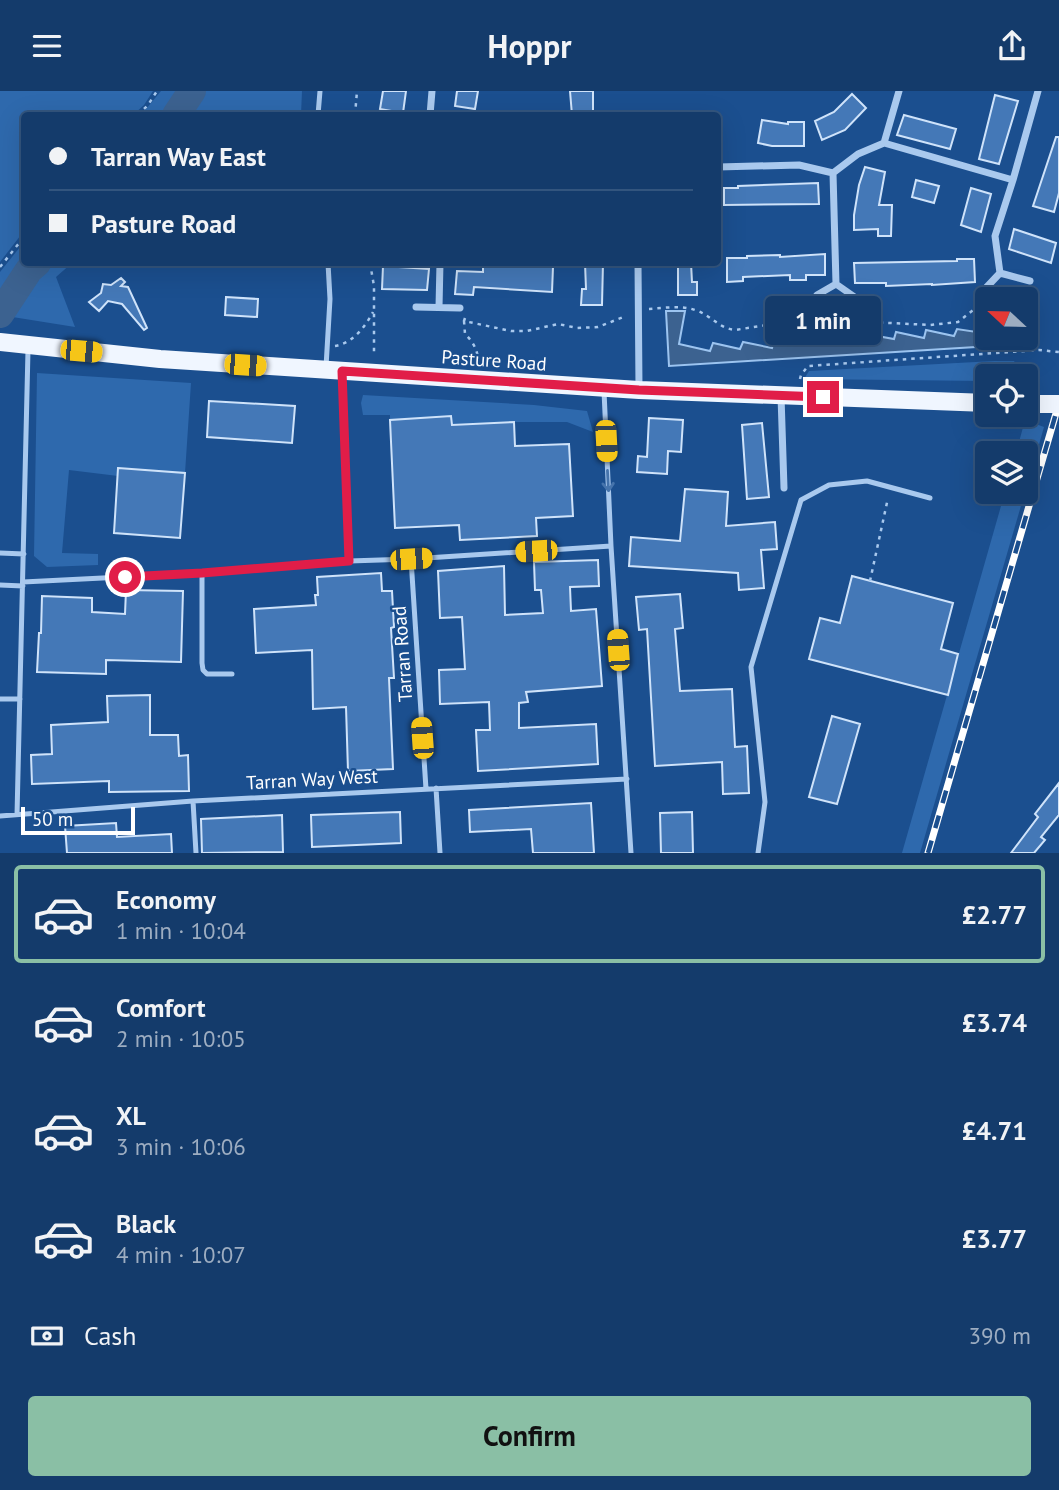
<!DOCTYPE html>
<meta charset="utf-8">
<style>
:root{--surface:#143b6b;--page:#214673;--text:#f1f3f6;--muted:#9dadc1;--line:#33557e;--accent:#8abfa5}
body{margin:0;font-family:"PT Sans",sans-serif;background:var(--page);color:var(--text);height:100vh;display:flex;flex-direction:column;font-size:26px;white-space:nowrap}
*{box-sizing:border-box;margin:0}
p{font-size:23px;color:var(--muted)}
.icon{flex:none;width:38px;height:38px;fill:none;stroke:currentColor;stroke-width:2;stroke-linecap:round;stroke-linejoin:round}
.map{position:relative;height:762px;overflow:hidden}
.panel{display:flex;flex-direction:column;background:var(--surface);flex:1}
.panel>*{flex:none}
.banner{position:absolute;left:21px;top:21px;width:700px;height:154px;border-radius:7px;box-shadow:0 7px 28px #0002,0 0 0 2px var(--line);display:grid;align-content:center;height:154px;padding:0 28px;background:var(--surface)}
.needle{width:46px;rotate:292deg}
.controls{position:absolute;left:975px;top:196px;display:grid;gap:14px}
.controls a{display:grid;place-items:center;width:63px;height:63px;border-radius:7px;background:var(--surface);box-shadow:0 7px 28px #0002,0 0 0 2px var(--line);font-size:35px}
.scale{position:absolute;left:21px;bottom:18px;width:114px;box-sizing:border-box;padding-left:7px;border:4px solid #fff;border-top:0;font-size:19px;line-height:24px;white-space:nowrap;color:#fff;-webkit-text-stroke:5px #1b4f8f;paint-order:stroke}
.end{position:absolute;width:32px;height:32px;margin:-16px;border:9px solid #e11d48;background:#fff;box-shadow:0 0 0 4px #fff}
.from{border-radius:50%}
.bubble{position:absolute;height:49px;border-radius:7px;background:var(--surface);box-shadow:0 7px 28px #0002,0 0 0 2px var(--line);font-size:23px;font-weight:800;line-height:49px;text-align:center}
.car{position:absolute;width:21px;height:42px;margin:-21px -10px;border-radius:9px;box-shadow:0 0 5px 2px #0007;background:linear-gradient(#f5c518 24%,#345 0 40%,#f5c518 0 76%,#345 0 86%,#f5c518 0)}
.banner b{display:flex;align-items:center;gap:24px;height:66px;font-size:26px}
.banner b+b{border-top:2px solid var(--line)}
.banner i{width:18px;height:18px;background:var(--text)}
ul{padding:12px 0 0;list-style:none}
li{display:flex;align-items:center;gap:21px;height:98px;margin:0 14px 10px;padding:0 14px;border:4px solid transparent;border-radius:7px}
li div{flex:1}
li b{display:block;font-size:26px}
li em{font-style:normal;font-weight:800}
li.selected{border-color:var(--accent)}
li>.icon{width:63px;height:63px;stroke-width:1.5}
.pay{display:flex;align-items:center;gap:18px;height:77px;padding:0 28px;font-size:26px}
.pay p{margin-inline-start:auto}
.action{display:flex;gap:14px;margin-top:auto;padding:14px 28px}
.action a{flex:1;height:80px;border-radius:7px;background:var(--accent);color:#111;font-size:28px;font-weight:800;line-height:80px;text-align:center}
header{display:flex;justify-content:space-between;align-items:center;height:91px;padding:0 28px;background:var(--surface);font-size:32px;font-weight:800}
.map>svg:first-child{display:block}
</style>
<header><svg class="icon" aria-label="menu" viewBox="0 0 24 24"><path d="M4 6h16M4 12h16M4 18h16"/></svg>Hoppr<svg class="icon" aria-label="share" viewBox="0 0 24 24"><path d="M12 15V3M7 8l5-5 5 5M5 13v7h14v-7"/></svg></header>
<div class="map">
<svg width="1059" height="762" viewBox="0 0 1059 762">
<rect width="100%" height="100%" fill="#1b4f8f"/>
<path fill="#2e69ad" d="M0 0H153L144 14 133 24H24V140L0 171Z
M161 0H302L301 24H141Z
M24 151V172H72L56 186 75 236 0 224V181Z
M994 270H1014L1023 285H987V290L804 288 809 280Z
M37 282 191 292 185 382 119 377 118 385 69 379 62 462 98 463V474L47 476 34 465Z
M363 304 534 314 587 320 593 341 567 331H514L452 334 451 325 390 329V324H363L361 312Z
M1025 329 1044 336 1026 399V362H1016Z
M1005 401H1025L920 762H902Z"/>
<path fill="#3c6290" stroke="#9cc4f0" stroke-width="2" d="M666 220H685L679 253 710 260 713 252 740 258 743 251 772 257 774 249 802 254 804 247 833 253 835 245 863 251 866 243 894 248 896 241 924 247 926 239 954 245 957 238 983 242 987 239V247H997L992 255 669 275Z"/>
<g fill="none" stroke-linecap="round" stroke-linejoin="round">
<path stroke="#3c6290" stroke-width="28" d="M176 24 192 0
M0 223 29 179 37 172"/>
</g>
<path fill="#4478b7" stroke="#cfe3fa" stroke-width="2" d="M383 0H406L403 22 380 18Z
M457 0H478L475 18 455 15Z
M570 0H593V24H572Z
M852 3 866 17 845 39 822 49 815 30 834 21Z
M995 4 1018 10 999 73 979 68Z
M904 24 956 38 950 58 897 44Z
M762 29 788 33V31H804V55H772L758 52Z
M1056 46H1059V102L1054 121 1033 115Z
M865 76 885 81 879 114H892L891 145H878V138L854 139V124L859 94Z
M916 89 939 95 934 112 912 106Z
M818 92 819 113 724 114V97H738V95Z
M971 97 991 103 981 141 961 134Z
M1014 138 1056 152 1051 172 1009 158Z
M825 163V184H806V189H790V184L743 186V190L727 191V167H747V165L780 164V166Z
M957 168H974L975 191 932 194V193L886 195V192H855L854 172 957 170Z
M585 172H603L602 214H581L582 198H586Z
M678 172H691L692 191H697V204H678Z
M483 173 553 176 552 201 474 196 473 204 455 203 457 180 483 181Z
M383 175 429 178 427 199 382 198Z
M121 187 125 191 121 195 128 196 147 237 144 239 122 213 108 210 99 220 89 211 101 202 103 193 111 194Z
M226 206 258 208 257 226 225 224Z
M209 310 295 315 292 352 207 346Z
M451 325 452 334 514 331 515 355 569 353 573 425 536 427 537 445 460 449 459 434 395 437 390 329Z
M649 327 683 329 681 361 668 360 667 383 637 381 638 365 647 366Z
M762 332 769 406 747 408 742 334Z
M118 377 185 382 180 447 114 442Z
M685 398 728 401 726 435 775 431 777 458 761 459 764 497 739 499 738 482 629 475 631 446 680 450Z
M598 469 599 495 570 496 571 520 596 518 602 595 526 601 528 611 519 612V637L596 633 598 673 478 680 476 639H490L489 611 440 613 439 579 465 578 462 526 440 527 438 480 504 475 505 524 543 522 541 499H535L534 471Z
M381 482 382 500H392L394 536 391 537 394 587H389L393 678 348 680 346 616 313 618 312 559 256 562 254 518 316 514 315 504H318L317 486Z
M852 485 953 512 941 558 958 563 948 604 809 568 820 527 840 532Z
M126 499 183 500 181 571 106 569V583L37 581 39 542H41L42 505 92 507V521L125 523Z
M680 503 683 537 675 538 680 600 732 598 735 656 747 655 749 702 723 703 722 671 655 675 647 538 639 539 636 506Z
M150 604V644H178L179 665 188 664 189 700 109 701V690L32 693 31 664 52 663 51 634 108 631 107 605Z
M832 625 860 633 837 713 809 706Z
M1059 692V724L1041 746 1045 749 1034 762H1011L1038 726 1035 723Z
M591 712 594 762H533L531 738 470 741 469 719Z
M400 721 401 752 312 756 311 724Z
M692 721 693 762H661L660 722Z
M282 724 283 761 202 762 201 728Z
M116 732 117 746 171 743 172 762H67L65 735Z"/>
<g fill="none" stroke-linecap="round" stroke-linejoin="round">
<path stroke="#a9c9ee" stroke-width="2.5" stroke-dasharray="3.5 5" stroke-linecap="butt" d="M138 24 148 14 157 0
M355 24 357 0
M370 172 374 195V264
M0 176 24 146
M649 218C664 217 681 214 695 219 711 224 718 237 735 239L799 229 847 236 869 231 930 234 958 231 982 212
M465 227 464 230 511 240H527L558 233 577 237 598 236 626 225
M464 230 465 243C474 252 479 261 478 274
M832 234 838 206
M335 255C353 252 365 236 373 221
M800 288 801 284 808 275 1039 259 1059 261
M870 490 888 407"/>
<path stroke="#a9c9ee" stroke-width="5" d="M318 24 320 0
M326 276 330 208 328 172
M342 285 349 470
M604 300 611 455 631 762
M0 462 24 463
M411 468 426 698
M202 482V572L203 579 207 583H232
M23 491 202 482 349 470 411 468 611 455
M0 494 23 495
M0 608H20
M436 697 440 762
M193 710 196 762
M17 724 28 259
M0 725 193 710 627 688
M758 762 765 711 751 576 801 409 829 394 867 390 930 407"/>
<path stroke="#a9c9ee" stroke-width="7" d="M430 24 432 0
M884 52 1013 89 1038 0
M718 76 799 74 833 82 858 63 884 52 899 0
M833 82 836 193
M1013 89 995 145 1000 182 1030 190
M638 172 639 297
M836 193 856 207
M983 200 1000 182
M817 204 836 193
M416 216 460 217
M439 216 440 172
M781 305 784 397"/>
<path stroke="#f0f6ff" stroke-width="18" d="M0 251 160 268 639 299 987 312"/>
<g stroke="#fff" stroke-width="7">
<path id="rail" d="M928 762 1059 312"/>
</g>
<use href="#rail" stroke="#1b4f8f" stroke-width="4.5" stroke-dasharray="13" stroke-linecap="butt"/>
<path stroke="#f0f6ff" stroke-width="18" d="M1026 313H1059"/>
</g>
<defs><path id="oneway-shaft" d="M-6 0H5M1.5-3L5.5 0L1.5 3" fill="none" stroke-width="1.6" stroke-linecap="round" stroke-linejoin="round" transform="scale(1.75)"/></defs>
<use stroke="#4674ac" href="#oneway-shaft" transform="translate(608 390) rotate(87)"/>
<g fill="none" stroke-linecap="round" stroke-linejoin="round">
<path stroke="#e11d48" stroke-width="9" d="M125 486 202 482 349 470 342 280 639 299 823 306"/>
</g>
<g text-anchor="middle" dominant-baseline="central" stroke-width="5" stroke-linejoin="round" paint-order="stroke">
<g font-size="19" fill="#fff" stroke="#1b4f8f">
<text transform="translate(494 269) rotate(4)">Pasture Road</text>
<text transform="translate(402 563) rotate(-94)">Tarran Road</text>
<text transform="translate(312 688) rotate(-3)">Tarran Way West</text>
</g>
</g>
</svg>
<div class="controls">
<a><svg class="needle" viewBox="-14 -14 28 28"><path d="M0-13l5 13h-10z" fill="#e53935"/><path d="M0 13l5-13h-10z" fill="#9dadc1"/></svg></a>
<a><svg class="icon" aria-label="locate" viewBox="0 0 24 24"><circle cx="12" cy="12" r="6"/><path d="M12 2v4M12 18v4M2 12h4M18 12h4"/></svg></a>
<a><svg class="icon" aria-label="layers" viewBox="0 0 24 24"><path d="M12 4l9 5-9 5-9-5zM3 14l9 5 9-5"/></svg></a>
</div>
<div class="scale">50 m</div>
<i class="end from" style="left:125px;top:486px"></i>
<i class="end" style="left:823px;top:306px"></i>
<div class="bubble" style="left:765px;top:205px;width:116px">1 min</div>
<i class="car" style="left:81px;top:260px;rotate:95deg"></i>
<i class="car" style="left:245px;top:274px;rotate:94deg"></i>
<i class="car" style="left:606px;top:350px;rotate:177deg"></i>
<i class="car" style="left:536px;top:460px;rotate:266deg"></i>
<i class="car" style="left:411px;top:468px;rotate:86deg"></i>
<i class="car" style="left:618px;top:559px;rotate:356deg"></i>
<i class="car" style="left:422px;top:647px;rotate:356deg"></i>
<div class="banner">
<b><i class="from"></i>Tarran Way East</b>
<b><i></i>Pasture Road</b>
</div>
</div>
<section class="panel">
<ul>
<li class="selected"><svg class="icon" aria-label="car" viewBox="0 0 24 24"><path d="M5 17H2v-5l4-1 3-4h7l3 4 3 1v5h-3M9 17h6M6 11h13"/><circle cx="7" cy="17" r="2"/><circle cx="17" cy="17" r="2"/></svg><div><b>Economy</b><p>1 min · 10:04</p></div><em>£2.77</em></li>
<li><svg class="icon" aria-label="car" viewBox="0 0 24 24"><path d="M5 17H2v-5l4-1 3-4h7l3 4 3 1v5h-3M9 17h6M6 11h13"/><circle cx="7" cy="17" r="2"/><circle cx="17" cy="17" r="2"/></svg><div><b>Comfort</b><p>2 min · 10:05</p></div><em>£3.74</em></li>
<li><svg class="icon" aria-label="car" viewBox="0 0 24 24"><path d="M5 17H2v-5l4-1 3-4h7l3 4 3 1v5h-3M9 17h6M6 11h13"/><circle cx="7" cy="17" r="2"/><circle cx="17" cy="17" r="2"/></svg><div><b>XL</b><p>3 min · 10:06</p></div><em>£4.71</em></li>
<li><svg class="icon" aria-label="car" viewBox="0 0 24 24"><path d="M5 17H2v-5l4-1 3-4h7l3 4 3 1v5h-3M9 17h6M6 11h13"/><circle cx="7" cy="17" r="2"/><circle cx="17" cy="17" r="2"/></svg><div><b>Black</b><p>4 min · 10:07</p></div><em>£3.77</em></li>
</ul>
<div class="pay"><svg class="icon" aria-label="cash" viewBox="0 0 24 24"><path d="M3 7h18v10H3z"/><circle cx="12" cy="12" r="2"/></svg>Cash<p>390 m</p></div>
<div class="action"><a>Confirm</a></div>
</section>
